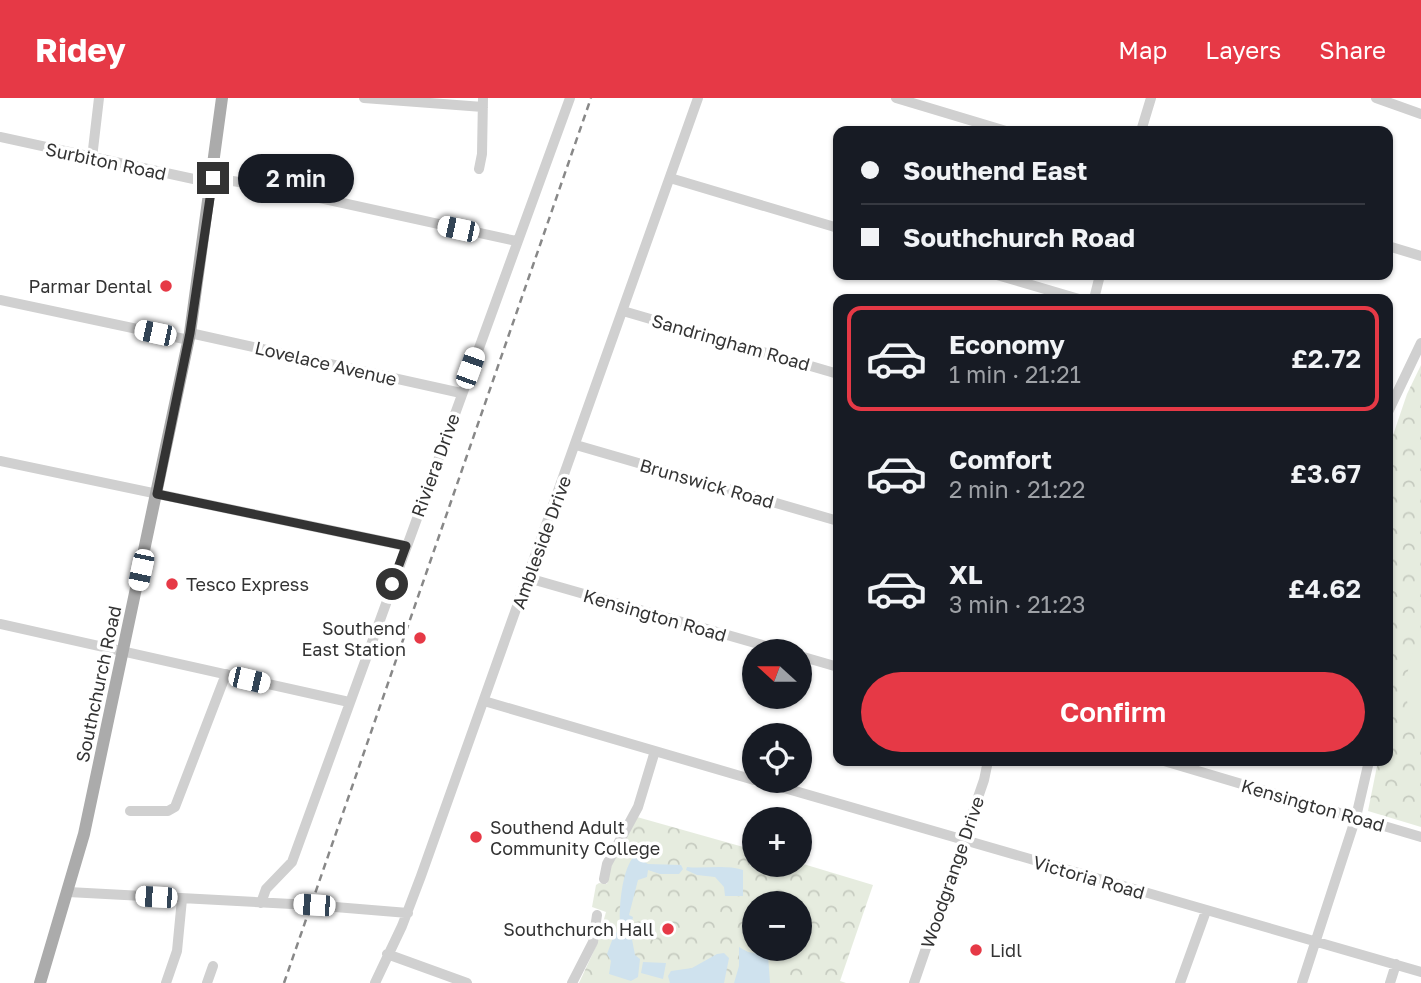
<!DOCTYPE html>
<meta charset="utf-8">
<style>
:root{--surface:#171b24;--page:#20242c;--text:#f1f3f6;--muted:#9ea1a6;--line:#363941;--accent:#e63946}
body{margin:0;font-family:"Golos Text",sans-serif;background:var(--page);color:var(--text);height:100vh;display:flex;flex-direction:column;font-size:26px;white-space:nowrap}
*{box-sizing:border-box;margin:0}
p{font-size:23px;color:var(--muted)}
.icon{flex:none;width:38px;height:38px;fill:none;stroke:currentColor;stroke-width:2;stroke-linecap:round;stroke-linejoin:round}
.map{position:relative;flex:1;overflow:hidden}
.drawer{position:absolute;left:833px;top:196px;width:560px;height:472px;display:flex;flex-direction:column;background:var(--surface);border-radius:14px;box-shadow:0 2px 5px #0004}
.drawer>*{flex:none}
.hud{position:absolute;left:833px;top:28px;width:560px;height:154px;border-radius:14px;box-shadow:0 2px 5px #0004;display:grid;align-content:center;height:154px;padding:0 28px;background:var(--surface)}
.needle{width:46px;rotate:291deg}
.tools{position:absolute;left:742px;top:541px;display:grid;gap:14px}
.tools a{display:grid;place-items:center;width:70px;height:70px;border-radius:50%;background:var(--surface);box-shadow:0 2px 5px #0004;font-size:35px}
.end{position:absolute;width:32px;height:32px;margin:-16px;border:9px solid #333;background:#fff;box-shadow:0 0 0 4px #fff}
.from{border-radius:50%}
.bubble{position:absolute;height:49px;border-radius:24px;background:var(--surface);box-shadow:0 2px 5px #0004;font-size:23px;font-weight:600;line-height:49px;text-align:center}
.car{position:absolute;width:21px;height:42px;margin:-21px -10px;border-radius:9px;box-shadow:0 0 5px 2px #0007;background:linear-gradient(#fff 24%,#345 0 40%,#fff 0 76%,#345 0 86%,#fff 0)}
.hud b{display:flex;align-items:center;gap:24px;height:66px;font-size:26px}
.hud b+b{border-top:2px solid var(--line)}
.hud i{width:18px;height:18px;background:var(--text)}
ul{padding:12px 0 0;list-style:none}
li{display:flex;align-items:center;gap:21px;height:105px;margin:0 14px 10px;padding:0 14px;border:4px solid transparent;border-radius:14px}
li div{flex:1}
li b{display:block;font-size:26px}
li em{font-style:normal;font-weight:600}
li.on{border-color:var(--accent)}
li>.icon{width:63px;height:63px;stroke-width:1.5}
.primary-button{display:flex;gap:14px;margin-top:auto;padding:14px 28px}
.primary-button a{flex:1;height:80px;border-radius:42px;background:var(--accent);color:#fff;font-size:28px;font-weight:600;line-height:80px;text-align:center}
header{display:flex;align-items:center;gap:42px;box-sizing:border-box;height:98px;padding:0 35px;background:var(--accent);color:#fff}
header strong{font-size:33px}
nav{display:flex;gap:38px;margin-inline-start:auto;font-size:24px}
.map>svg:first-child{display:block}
</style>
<header>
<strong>Ridey</strong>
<nav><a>Map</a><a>Layers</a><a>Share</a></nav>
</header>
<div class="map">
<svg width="1421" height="885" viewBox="0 0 1421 885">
<defs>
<pattern id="park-crowns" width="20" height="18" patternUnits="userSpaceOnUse" patternTransform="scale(1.75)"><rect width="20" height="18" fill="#e6ecdf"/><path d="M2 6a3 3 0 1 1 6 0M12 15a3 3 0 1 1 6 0" fill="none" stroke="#c6cbc0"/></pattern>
</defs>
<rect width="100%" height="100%" fill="#fff"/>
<path fill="url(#park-crowns)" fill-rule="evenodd" d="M1421 267V729L1368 713 1378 663H1388V352L1407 296Z
M637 719 754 752V766L800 765 873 787 840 883 846 885H579L597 846 606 814 592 809 596 787 599 785 607 786 611 765ZM754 805H800V850H754Z"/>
<path fill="#e6ecdf" d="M1421 528V633C1394 601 1410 562 1421 528Z"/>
<path fill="#cfe2ee" d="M634 758 648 766 681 767 683 771 679 776H660L648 772 647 779 638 782 629 817 633 819 630 831 635 857 640 861 638 879 631 883 609 876 611 863 607 856 614 837 620 831C619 811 621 774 634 758Z
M687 769C705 771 725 766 743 772V798H725L724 789 715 779 697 777 686 772Z
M739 849 748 854 768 857 770 885H734L739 868Z
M724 855 729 860 724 885H670L668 878 671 873 692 870 717 856Z
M643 864 666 865 663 881 641 875Z"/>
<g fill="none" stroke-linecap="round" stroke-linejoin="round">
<path stroke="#d0d0d0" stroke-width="10" d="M364 0 483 9
M896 0 1006 33
M1376 0 1421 16
M1141 33 1151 0
M0 39 212 85
M92 60 99 0
M479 71 482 56 483 0
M213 80 265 88 516 143
M670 80 838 130
M1388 148 1421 158
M997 177 1079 201
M1094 201 1100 177
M0 202 189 242
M623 213 838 276
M190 235 461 295
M1388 314 1421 245
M576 347 838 423
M0 363 406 448
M528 480 783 553
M0 526 349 604
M800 558 838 569
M484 603 754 682
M1164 663 1421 739
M757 682 1421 874
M130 713H168L175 709 226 576
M604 781 607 766 638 709 655 653
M68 794 292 806
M261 805 266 791 292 764 570 0
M335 809 408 815
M387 856 467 885
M166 885 177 853 182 801
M207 885 213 868
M375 885 402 828 421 778 698 0
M572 885 593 844 597 817
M914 885 984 682 988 663
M1180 885 1206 813
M1302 885 1356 719 1369 663
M1390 885 1396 866"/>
<path stroke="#ababab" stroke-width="12" d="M40 885 84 736 190 235 222 0"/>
<path stroke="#888" stroke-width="2.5" stroke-dasharray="7 5" stroke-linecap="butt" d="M284 885 591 0"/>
<path stroke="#d0d0d0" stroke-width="10" d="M292 806 335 809"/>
</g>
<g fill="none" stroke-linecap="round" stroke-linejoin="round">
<path stroke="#333" stroke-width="9" d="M213 80 190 235 157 396 406 448 392 486"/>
</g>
<g fill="#e63946" stroke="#fff" stroke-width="2.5">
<circle cx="166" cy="188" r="7"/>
<circle cx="172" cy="486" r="7"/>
<circle cx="420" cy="540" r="7"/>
<circle cx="476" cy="739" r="7"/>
<circle cx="668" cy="831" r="7"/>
<circle cx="976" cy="852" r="7"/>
</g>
<g text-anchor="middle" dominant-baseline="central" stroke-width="7" stroke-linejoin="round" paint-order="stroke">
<g font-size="18" fill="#333" stroke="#fff">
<text transform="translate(106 63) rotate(12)">Surbiton Road</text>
<text transform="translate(731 244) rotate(16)">Sandringham Road</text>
<text transform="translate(326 265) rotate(13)">Lovelace Avenue</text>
<text transform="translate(435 367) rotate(-70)">Riviera Drive</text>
<text transform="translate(707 385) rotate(16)">Brunswick Road</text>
<text transform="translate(541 444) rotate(-70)">Ambleside Drive</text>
<text transform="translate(655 517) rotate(16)">Kensington Road</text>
<text transform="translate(98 586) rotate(-78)">Southchurch Road</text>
<text transform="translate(1313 707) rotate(16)">Kensington Road</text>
<text transform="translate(952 774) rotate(-71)">Woodgrange Drive</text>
<text transform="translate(1089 779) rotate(16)">Victoria Road</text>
</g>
<g font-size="18" fill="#333" stroke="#fff" text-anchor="end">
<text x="152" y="188">Parmar Dental</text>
<text x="186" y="486" text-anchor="start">Tesco Express</text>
<text x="406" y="530">Southend<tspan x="406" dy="21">East Station</tspan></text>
<text x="490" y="729" text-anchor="start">Southend Adult<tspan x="490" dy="21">Community College</tspan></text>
<text x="654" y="831">Southchurch Hall</text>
<text x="990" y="852" text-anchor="start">Lidl</text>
</g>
</g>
</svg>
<div class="tools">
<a><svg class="needle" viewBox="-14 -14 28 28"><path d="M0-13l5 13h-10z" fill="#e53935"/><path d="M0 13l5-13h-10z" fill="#9ea1a6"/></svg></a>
<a><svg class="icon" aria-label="locate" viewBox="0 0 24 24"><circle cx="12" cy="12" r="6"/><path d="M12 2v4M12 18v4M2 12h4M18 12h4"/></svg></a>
<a>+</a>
<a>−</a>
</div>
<i class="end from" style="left:392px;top:486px"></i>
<i class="end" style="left:213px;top:80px"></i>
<div class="bubble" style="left:238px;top:56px;width:116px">2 min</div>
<i class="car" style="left:458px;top:131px;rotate:282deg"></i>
<i class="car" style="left:155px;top:235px;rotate:282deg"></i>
<i class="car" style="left:470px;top:270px;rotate:20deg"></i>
<i class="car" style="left:141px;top:472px;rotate:192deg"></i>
<i class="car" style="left:249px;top:582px;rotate:103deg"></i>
<i class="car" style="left:156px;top:799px;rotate:273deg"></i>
<i class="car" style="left:314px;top:807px;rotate:274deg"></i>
<div class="hud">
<b><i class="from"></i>Southend East</b>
<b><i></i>Southchurch Road</b>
</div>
<section class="drawer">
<ul>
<li class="on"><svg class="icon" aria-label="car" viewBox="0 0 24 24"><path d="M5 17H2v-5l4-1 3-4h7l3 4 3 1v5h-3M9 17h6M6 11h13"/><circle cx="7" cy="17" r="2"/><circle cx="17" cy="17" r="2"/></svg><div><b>Economy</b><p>1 min · 21:21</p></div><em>£2.72</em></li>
<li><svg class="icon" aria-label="car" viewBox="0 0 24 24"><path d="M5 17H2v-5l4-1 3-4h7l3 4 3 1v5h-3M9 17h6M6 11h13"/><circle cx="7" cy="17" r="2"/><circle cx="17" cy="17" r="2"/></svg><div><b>Comfort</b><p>2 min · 21:22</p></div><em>£3.67</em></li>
<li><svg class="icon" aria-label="car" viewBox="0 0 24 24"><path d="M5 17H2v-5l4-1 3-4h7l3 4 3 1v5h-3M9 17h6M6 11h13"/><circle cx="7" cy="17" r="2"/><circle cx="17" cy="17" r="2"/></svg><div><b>XL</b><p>3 min · 21:23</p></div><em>£4.62</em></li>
</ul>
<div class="primary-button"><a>Confirm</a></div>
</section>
</div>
